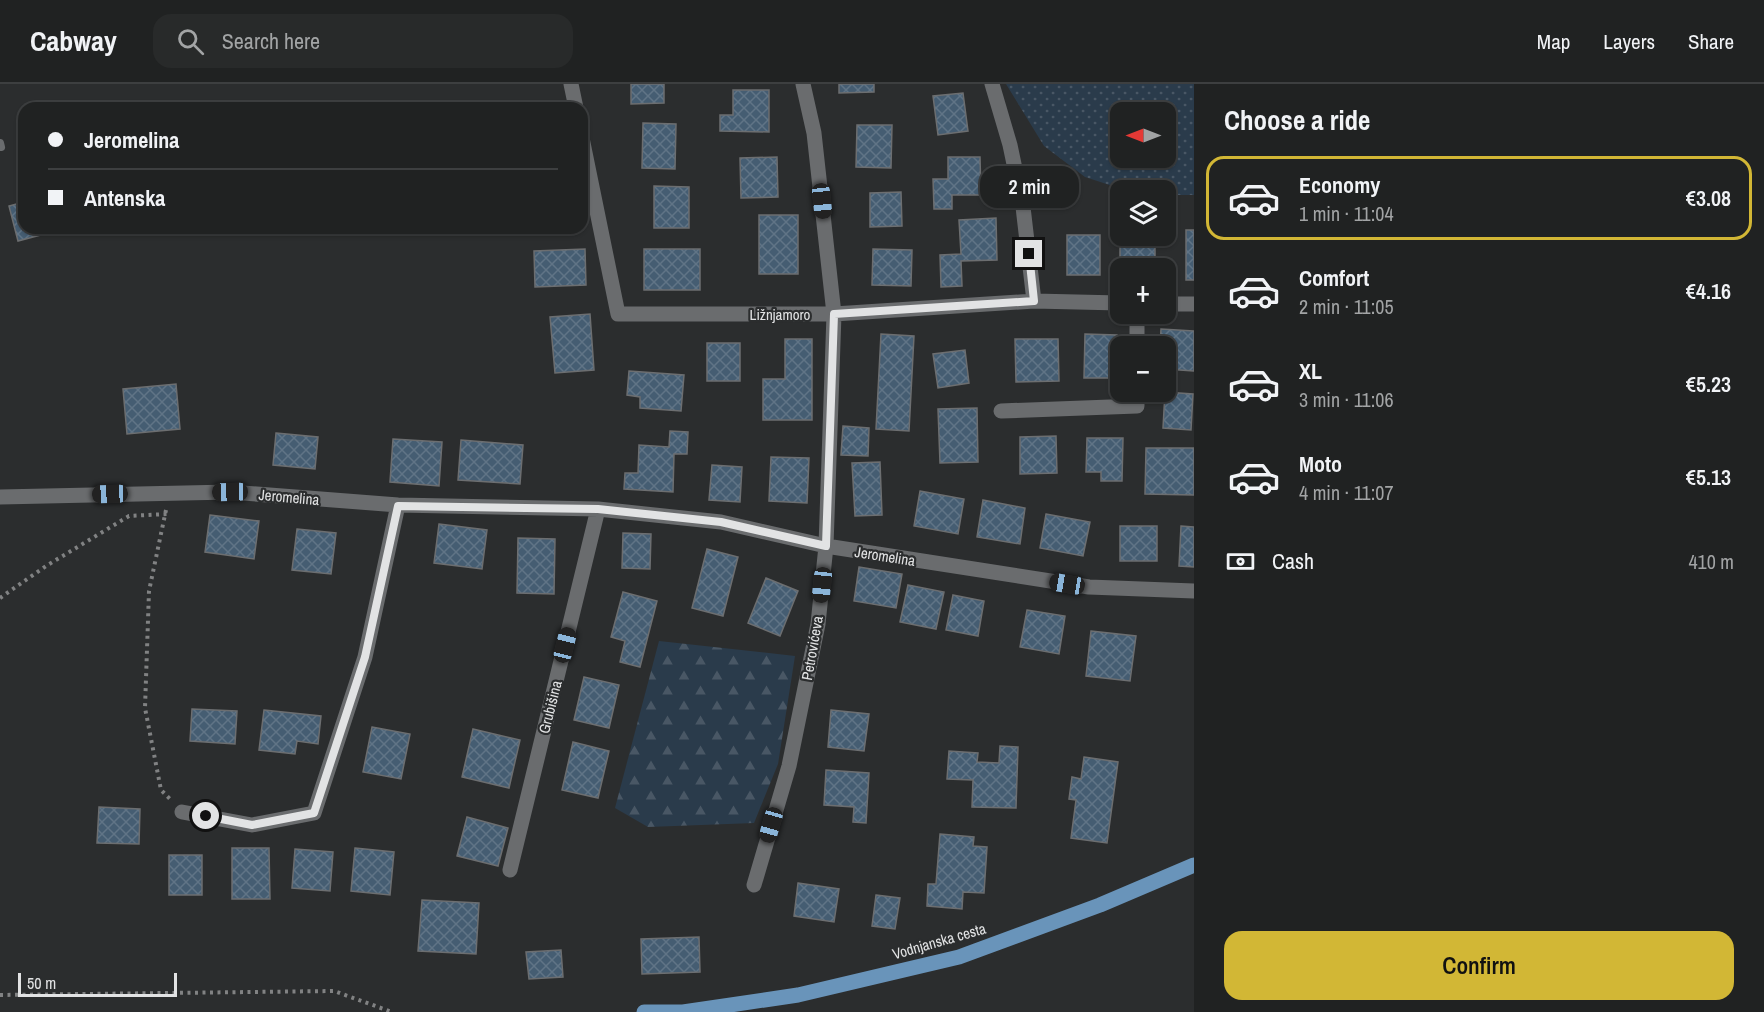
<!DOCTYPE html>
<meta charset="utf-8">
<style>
:root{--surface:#202222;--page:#282a2a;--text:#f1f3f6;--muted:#a2a4a5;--line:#3d3f40;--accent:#d2b735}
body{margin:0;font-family:"Archivo Narrow",sans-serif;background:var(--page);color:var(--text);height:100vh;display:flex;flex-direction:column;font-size:22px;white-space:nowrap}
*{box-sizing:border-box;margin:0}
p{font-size:20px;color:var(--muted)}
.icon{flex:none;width:33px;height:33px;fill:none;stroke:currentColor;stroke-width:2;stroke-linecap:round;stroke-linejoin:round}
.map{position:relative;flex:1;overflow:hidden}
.side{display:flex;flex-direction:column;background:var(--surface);width:570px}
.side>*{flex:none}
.guide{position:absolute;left:18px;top:18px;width:570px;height:132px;border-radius:18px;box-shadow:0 2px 4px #0004,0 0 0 2px var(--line);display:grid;align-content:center;height:132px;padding:0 30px;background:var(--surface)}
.needle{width:39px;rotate:270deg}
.controls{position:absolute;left:1110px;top:18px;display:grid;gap:12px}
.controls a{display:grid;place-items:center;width:66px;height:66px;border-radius:12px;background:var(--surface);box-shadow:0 2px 4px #0004,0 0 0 2px var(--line);font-size:30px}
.scale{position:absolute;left:18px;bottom:15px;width:159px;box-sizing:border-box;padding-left:6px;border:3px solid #e2e3e4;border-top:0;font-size:16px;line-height:21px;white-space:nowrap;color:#e2e3e4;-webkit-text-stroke:4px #2b2d2e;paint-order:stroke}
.end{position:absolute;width:27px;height:27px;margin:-14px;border:8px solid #e2e3e4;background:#111;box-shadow:0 0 0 3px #111}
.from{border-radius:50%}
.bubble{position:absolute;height:42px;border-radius:18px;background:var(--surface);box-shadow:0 2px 4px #0004,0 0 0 2px var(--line);font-size:20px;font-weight:600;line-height:42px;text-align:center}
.car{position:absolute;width:18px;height:36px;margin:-18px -9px;border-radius:8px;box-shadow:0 0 4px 2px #0007;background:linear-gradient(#222 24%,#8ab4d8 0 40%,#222 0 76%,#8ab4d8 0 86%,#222 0)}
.guide b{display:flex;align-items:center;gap:21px;height:57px;font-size:22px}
.guide b+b{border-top:2px solid var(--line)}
.guide i{width:15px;height:15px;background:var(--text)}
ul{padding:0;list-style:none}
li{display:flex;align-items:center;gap:18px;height:84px;margin:0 12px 9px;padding:0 18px;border:3px solid transparent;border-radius:18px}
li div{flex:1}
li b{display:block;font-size:22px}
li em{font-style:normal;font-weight:600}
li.current{border-color:var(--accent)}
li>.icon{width:54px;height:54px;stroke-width:1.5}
h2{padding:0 30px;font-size:27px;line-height:72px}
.pay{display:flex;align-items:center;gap:15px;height:66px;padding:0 30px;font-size:22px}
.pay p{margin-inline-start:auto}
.primary-button{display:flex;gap:12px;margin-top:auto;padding:12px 30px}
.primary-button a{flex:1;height:69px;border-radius:18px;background:var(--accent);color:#111;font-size:24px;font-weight:600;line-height:69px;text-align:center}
header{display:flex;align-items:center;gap:36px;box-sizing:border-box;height:84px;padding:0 30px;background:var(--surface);border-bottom:2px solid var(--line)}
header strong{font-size:28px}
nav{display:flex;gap:33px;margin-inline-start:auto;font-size:21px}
.search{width:420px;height:54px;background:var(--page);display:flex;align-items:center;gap:15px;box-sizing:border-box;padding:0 21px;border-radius:18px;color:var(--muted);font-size:22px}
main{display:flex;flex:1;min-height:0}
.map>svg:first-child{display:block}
</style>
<header>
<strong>Cabway</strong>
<div class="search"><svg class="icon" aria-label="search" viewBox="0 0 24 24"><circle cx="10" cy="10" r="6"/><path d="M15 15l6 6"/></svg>Search here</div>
<nav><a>Map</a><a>Layers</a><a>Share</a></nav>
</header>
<main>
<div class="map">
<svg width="1194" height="928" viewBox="0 0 1194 928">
<defs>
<pattern id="grass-dots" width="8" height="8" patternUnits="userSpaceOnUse" patternTransform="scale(1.5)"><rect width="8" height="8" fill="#2a3b4b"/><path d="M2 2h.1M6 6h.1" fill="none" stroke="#495765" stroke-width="1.8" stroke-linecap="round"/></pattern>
<pattern id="forest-firs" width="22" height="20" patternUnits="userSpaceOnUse" patternTransform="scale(1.5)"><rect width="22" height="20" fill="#2a3b4b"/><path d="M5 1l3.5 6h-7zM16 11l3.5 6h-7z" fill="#495765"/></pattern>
<pattern id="building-cross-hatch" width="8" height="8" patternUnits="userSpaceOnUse" patternTransform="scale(1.5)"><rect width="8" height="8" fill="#455d72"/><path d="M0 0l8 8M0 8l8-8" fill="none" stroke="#607486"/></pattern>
</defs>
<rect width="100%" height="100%" fill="#2b2d2e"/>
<path fill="url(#grass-dots)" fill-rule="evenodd" d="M1006 0H1194V111H1166V106H1125L1085 93 1044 62ZM1120 28H1166V74H1120Z"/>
<path fill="url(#forest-firs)" d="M659 557 795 572 778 680 754 739 648 743 615 724Z"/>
<path fill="url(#building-cross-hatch)" stroke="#6c6e70" stroke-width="1.5" d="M631 0H664V19L631 20Z
M839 0H874V8L839 9Z
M733 6H769V48L720 47V31H733Z
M963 9 968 47 938 51 933 12Z
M643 39 676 40 675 85 642 84Z
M857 41H892L891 84 856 83Z
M777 73 778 113 741 114 740 74Z
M948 73H980L981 111H952V125H934L933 95H948Z
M654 102 689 103V144H654Z
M901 108 902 142 870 143V109Z
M24 118V144H67L18 157 9 122Z
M759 131H798V190H759Z
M996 134 997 176 961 177 962 202 941 203 940 171 961 170 959 136Z
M1186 146H1194V196H1186Z
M1120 147V152H1155V184H1120V190Z
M1067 151H1100V191H1067Z
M585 165 586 201 535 203 534 167Z
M644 165H700V206H644Z
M873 165 912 166 911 202 872 201Z
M590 230 594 286 555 289 550 233Z
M1161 245 1194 247V287L1166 285V262H1160Z
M881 250 914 252 909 347 876 345Z
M1085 250 1117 251 1116 294H1084Z
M785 255H812V336H763V295H785Z
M1015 255H1058L1059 297 1016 298Z
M707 259H740V297H707Z
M965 266 969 299 938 304 933 270Z
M629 287 684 291 681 327 640 324V313L627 311Z
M176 300 180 345 127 350 123 305Z
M1165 308 1193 310 1191 346 1163 344Z
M977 324 978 378 940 379 938 325Z
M843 342 869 344 868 372 841 371Z
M670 347 688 348 687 370H674L673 408 624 405 625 389H638L639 361 669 363Z
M276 349 318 353 315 385 273 381Z
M1056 352 1057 389 1020 390V353Z
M1087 354H1123L1122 397H1101V388H1086Z
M393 355 442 358 439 402 390 398Z
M461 356 523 361 520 400 458 396Z
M1146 364H1194V411L1145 410Z
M771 373 809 374 807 419 769 417Z
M880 378 882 431 855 432 852 379Z
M712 381 742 383 740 418 709 416Z
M920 407 964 415 958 450 914 442Z
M983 416 1025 424 1020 460 977 453Z
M1046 430 1090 438 1083 472 1040 464Z
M210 431 259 437 254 475 205 468Z
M439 440 487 446 482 485 434 479Z
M1120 442H1157V477H1120Z
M1181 442 1194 443V483L1179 482Z
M297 445 336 449 331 490 292 486Z
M623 449 651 450 650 485 622 484Z
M518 454 555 455 554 510 517 509Z
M707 465 738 473 723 532 692 524Z
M859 483 902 490 896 524 854 517Z
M766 494 798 507 780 552 748 539Z
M908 501 944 508 936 545 900 538Z
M623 508 657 517 640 583 620 578 625 557 611 553Z
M953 511 984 517 978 552 946 546Z
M1027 526 1065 532 1059 570 1020 563Z
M1091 547 1136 552 1130 597 1086 592Z
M584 593 619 601 609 644 574 636Z
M192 625 237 627 235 660 190 657Z
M264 626 321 632 318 660 297 657 295 670 259 666Z
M831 626 869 630 864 667 828 663Z
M372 643 410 650 401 695 363 688Z
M473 645 520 656 509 704 462 693Z
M573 658 609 667 598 714 562 706Z
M1000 662 1018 663 1016 724 972 723 973 696 947 695 949 667 978 669 977 678 999 679Z
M1084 673 1118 678 1107 759 1071 754 1076 716 1069 715 1072 693 1081 695Z
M826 686 869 689 866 739 853 738 854 723 824 721Z
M99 723 140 725 139 760 97 759Z
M467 733 508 744 498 782 457 772Z
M940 750 974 753 973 762 987 763 984 809 963 808 962 825 927 822 928 800H936Z
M232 764H269L270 815H232Z
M355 764 394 768 390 811 351 807Z
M295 765 333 768 330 807 292 804Z
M169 771H202V811H169Z
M798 799 839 805 834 838 794 832Z
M876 811 900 814 895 845 872 842Z
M422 816 479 819 476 870 418 867Z
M699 853 700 888 642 890 641 855Z
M561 866 563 893 529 895 526 868Z"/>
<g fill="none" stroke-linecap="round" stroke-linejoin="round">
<path stroke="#818283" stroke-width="4" stroke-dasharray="3 4.5" stroke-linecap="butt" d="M166 426 149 507 145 624 161 706 171 716
M0 514 46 482 129 432 167 430
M0 911 334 907 392 928"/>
<path stroke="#6a6c6e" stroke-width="8" d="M0 59 1 63"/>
<path stroke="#6a6c6e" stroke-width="15" d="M571 0 576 24
M992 0 1010 61 1023 123 1034 217
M582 54 618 230H834L1034 217 1120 219
M1166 220H1194
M1137 230V262
M1001 327 1137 322V308
M0 413 230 408 398 421 598 425 721 438 826 462 1089 503 1194 507
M182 728 252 741 314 729 365 573 398 421
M510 786 598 425
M754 801 789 682 818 540 826 462 834 230 814 49 803 0"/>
<path stroke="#6994ba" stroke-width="15" d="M644 928H683L798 911 959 873 1100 821 1194 781"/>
</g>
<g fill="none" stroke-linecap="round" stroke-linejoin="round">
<path stroke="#e2e3e4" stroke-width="8" d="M206 732 252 741 314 729 365 573 398 422 598 425 721 438 826 462 834 230 1034 217 1029 170"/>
</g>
<g text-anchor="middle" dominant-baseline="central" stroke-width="4.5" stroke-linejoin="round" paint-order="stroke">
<g font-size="15" fill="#e2e3e4" stroke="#2b2d2e">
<text x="780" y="230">Ližnjamoro</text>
<text transform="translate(289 413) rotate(5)">Jeromelina</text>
<text transform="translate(885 472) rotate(9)">Jeromelina</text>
<text transform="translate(812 564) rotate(-80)">Petrovićeva</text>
<text transform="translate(550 623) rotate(-76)">Grubišina</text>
<text transform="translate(939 857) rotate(-16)">Vodnjanska cesta</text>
</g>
</g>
</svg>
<div class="controls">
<a><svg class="needle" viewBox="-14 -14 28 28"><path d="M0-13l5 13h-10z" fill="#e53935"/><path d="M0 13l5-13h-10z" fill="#a2a4a5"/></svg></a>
<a><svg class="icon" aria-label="layers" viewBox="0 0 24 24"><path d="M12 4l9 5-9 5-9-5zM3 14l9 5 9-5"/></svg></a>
<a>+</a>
<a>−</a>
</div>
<div class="scale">50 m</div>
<i class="end from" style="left:206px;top:732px"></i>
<i class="end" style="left:1029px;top:170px"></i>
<div class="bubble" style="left:980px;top:82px;width:99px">2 min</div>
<i class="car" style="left:822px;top:117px;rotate:174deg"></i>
<i class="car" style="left:230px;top:408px;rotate:269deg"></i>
<i class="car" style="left:110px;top:410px;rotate:268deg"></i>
<i class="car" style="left:1067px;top:500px;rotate:279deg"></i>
<i class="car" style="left:822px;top:501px;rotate:186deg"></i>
<i class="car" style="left:565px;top:561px;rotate:14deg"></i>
<i class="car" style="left:771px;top:741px;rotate:196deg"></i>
<div class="guide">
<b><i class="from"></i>Jeromelina</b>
<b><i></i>Antenska</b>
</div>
</div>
<section class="side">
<h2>Choose a ride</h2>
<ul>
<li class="current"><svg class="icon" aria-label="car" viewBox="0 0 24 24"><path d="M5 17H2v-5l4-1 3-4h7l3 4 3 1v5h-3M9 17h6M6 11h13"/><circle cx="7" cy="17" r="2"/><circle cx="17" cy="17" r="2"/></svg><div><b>Economy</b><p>1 min · 11:04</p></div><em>€3.08</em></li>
<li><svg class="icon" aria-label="car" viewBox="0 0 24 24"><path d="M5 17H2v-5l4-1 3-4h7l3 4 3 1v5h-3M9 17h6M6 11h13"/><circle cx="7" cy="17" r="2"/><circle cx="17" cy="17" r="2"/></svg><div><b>Comfort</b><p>2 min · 11:05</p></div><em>€4.16</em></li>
<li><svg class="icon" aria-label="car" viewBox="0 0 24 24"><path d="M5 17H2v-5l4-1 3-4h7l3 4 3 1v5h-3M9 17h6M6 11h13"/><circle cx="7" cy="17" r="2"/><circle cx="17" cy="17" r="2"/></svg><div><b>XL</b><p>3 min · 11:06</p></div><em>€5.23</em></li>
<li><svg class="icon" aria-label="car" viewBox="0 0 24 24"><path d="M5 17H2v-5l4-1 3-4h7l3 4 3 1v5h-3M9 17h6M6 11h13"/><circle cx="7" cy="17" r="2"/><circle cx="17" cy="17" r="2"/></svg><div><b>Moto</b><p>4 min · 11:07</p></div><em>€5.13</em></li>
</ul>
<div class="pay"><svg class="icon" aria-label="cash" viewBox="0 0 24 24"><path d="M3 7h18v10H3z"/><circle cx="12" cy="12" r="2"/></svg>Cash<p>410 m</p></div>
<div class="primary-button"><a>Confirm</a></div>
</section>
</main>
